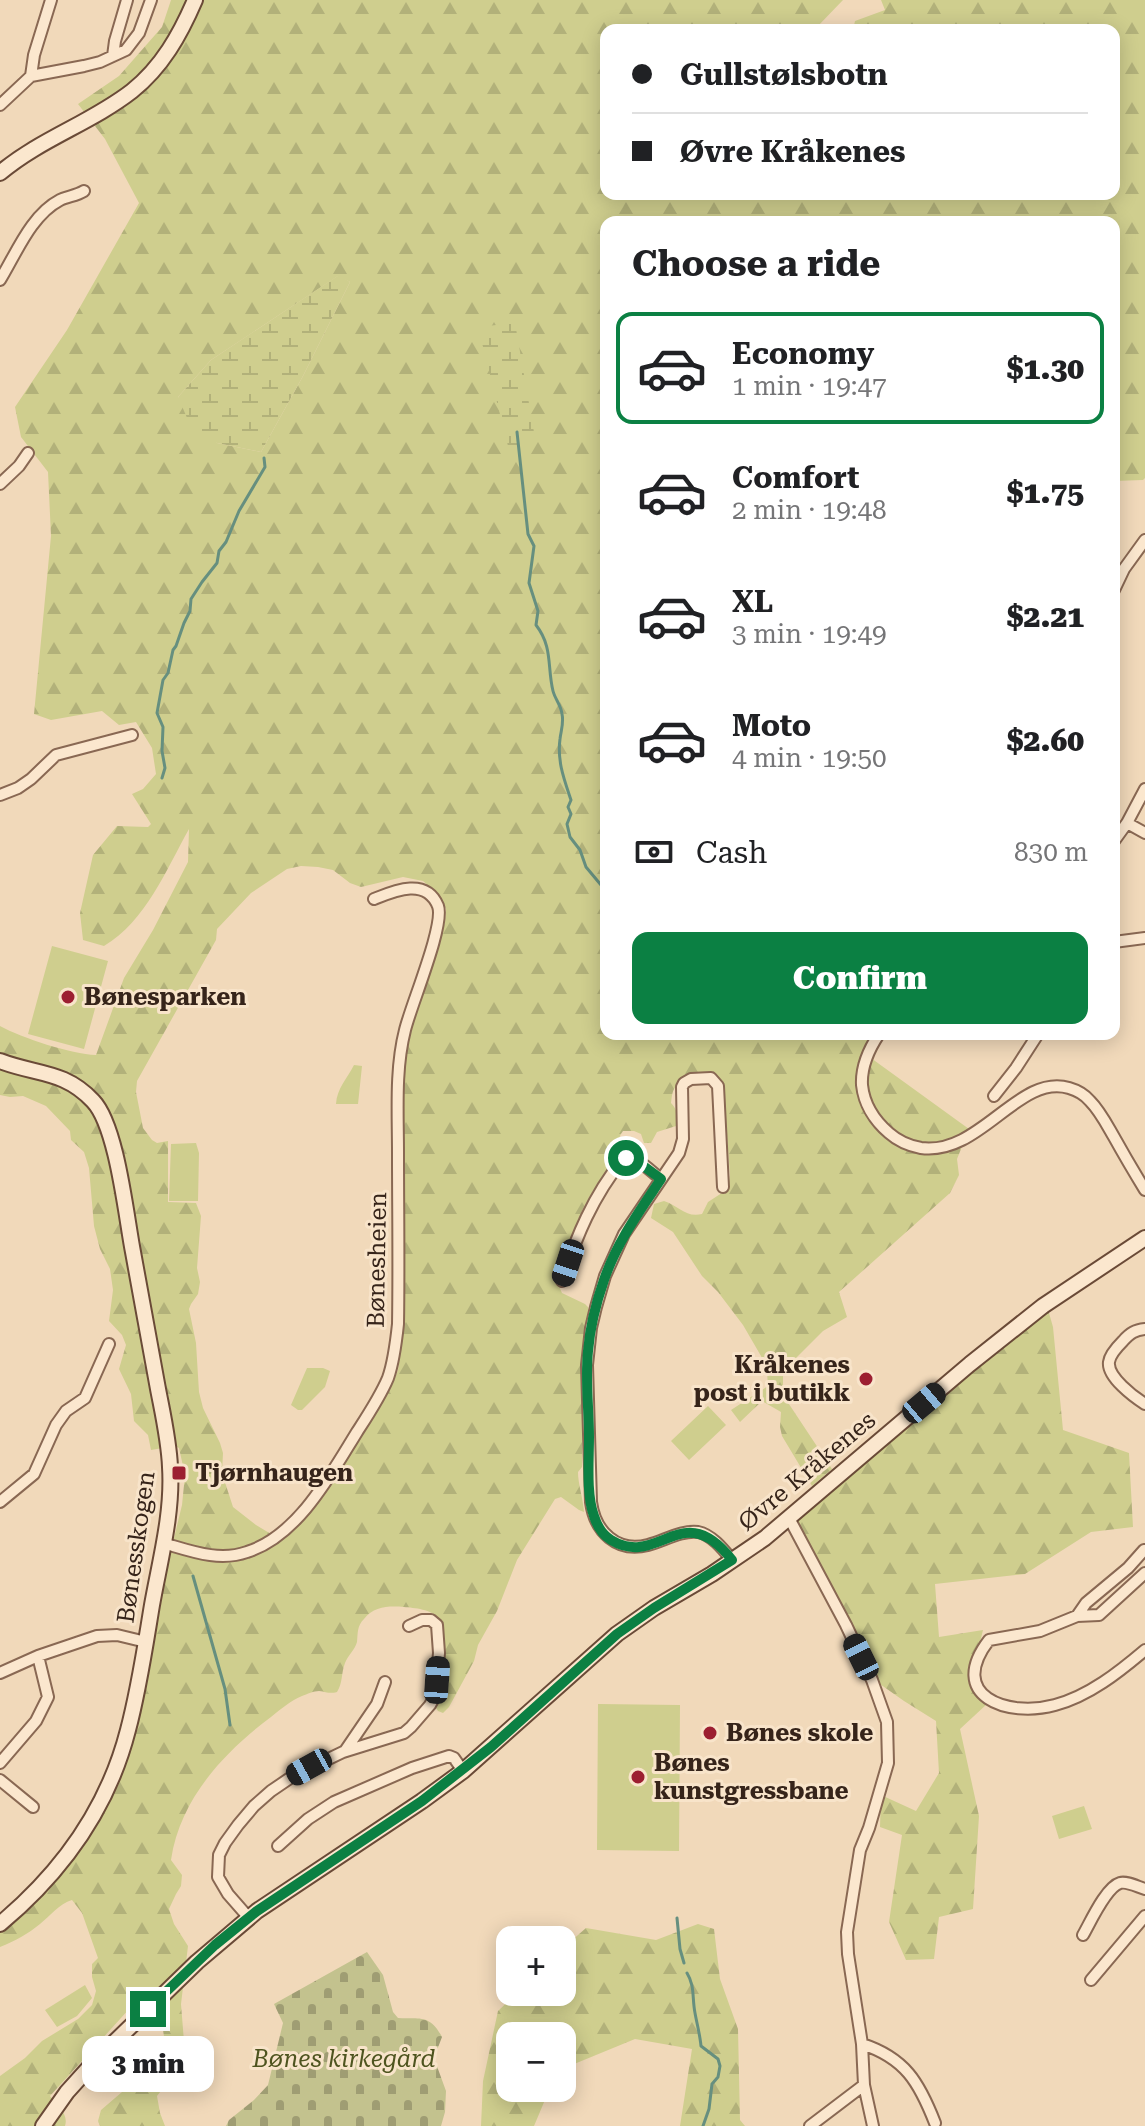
<!DOCTYPE html>
<meta charset="utf-8">
<style>
:root{--surface:#fff;--page:#f6f6f6;--text:#202124;--muted:#757577;--line:#e0e0e0;--accent:#0b8043}
body{margin:0;font-family:"Roboto Serif",serif;background:var(--page);color:var(--text);height:100vh;display:flex;flex-direction:column;font-size:30px;white-space:nowrap}
*{box-sizing:border-box;margin:0}
p{font-size:26px;color:var(--muted)}
.icon{flex:none;width:44px;height:44px;fill:none;stroke:currentColor;stroke-width:2;stroke-linecap:round;stroke-linejoin:round}
.map{position:relative;flex:1;overflow:hidden}
.panel{position:absolute;left:600px;top:216px;width:520px;height:824px;display:flex;flex-direction:column;background:var(--surface);border-radius:16px;box-shadow:0 4px 20px #0003}
.panel>*{flex:none}
.banner{position:absolute;left:600px;top:24px;width:520px;height:176px;border-radius:16px;box-shadow:0 4px 20px #0003;display:grid;align-content:center;height:176px;padding:0 32px;background:var(--surface)}
.fabs{position:absolute;left:496px;top:1926px;display:grid;gap:16px}
.fabs a{display:grid;place-items:center;width:80px;height:80px;border-radius:16px;background:var(--surface);box-shadow:0 4px 20px #0003;font-size:40px}
.end{position:absolute;width:36px;height:36px;margin:-18px;border:10px solid #0b8043;background:#fff;box-shadow:0 0 0 4px #fff}
.from{border-radius:50%}
.bubble{position:absolute;height:56px;border-radius:16px;background:var(--surface);box-shadow:0 4px 20px #0003;font-size:26px;font-weight:800;line-height:56px;text-align:center}
.car{position:absolute;width:24px;height:48px;margin:-24px -12px;border-radius:10px;box-shadow:0 0 6px 2px #0007;background:linear-gradient(#222 24%,#8ab4d8 0 40%,#222 0 76%,#8ab4d8 0 86%,#222 0)}
.banner b{display:flex;align-items:center;gap:28px;height:76px;font-size:30px}
.banner b+b{border-top:2px solid var(--line)}
.banner i{width:20px;height:20px;background:var(--text)}
ul{padding:0;list-style:none}
li{display:flex;align-items:center;gap:24px;height:112px;margin:0 16px 12px;padding:0 16px;border:4px solid transparent;border-radius:16px}
li div{flex:1}
li b{display:block;font-size:30px}
li em{font-style:normal;font-weight:800}
li.on{border-color:var(--accent)}
li>.icon{width:72px;height:72px;stroke-width:1.5}
h2{padding:0 32px;font-size:36px;line-height:96px}
.pay{display:flex;align-items:center;gap:20px;height:88px;padding:0 32px;font-size:30px}
.pay p{margin-inline-start:auto}
.cta{display:flex;gap:16px;margin-top:auto;padding:16px 32px}
.cta a{flex:1;height:92px;border-radius:16px;background:var(--accent);color:#fff;font-size:32px;font-weight:800;line-height:92px;text-align:center}
.map>svg:first-child{display:block}
</style>
<div class="map">
<svg width="1145" height="2126" viewBox="0 0 1145 2126">
<defs>
<pattern id="forest-firs" width="22" height="20" patternUnits="userSpaceOnUse" patternTransform="scale(2)"><rect width="22" height="20" fill="#cfce8e"/><path d="M5 1l3.5 6h-7zM16 11l3.5 6h-7z" fill="#b2b17a"/></pattern>
<pattern id="wetland-marsh" width="20" height="14" patternUnits="userSpaceOnUse" patternTransform="scale(2)"><rect width="20" height="14" fill="#cfce8e"/><path d="M1 5h8M5 5V1M11 12h8M15 12V8" fill="none" stroke="#b2b17a"/></pattern>
<pattern id="cemetery-stones" width="16" height="16" patternUnits="userSpaceOnUse" patternTransform="scale(2)"><rect width="16" height="16" fill="#c3c28e"/><path d="M2 7V4a2 2 0 0 1 4 0v3zM10 15v-3a2 2 0 0 1 4 0v3z" fill="#9f9d73"/></pattern>
</defs>
<rect width="100%" height="100%" fill="#f1d9ba"/>
<path fill="#cfce8e" d="M52 946 108 961 84 1049 28 1034Z
M354 1065 362 1066 358 1104H336C337 1088 347 1079 354 1065Z
M196 1143 199 1153 198 1201H169L171 1144Z
M307 1368H323L330 1371 325 1387 302 1410H298L291 1405Z
M708 1406 726 1425 689 1460 671 1441Z
M598 1704 680 1705 679 1851 597 1850Z
M1084 1806 1092 1829 1059 1839 1052 1816Z
M85 1985 92 1998 77 2016 57 2027 45 2010Z"/>
<path fill="url(#forest-firs)" fill-rule="evenodd" d="M171 0H843L817 27V30H606V194H1114V30H853L855 21 885 10 881 0H1145V478L1143 480 1114 481V222H606V1034H878L864 1053 969 1129 957 1159 959 1175 950 1193 839 1292 847 1317 823 1331 783 1371V1395L832 1469 812 1486 782 1436 780 1427 781 1412 762 1401 740 1422 731 1410 768 1386 767 1372 761 1356 743 1325 718 1292 702 1276 673 1232 651 1218 654 1204 664 1201C679 1206 686 1218 702 1214L708 1202 728 1189 730 1175 723 1083C714 1066 687 1072 677 1085 672 1090 672 1096 671 1103 678 1110 678 1117 676 1126L657 1132 651 1143H644L641 1134 634 1131H623C616 1139 619 1150 615 1160 610 1172 600 1180 593 1191 575 1219 566 1253 558 1284L562 1293 585 1304 588 1307 589 1314 583 1369 582 1467 578 1472C578 1484 583 1498 584 1512L579 1510 561 1497 555 1499 517 1560 497 1611 478 1645 474 1661 449 1707 443 1713 438 1711 434 1705C437 1686 450 1634 439 1619 432 1609 414 1608 404 1607 389 1606 374 1606 364 1619 357 1626 358 1632 357 1642 355 1650 348 1655 345 1663 341 1673 343 1683 337 1692 329 1694 327 1692 319 1691 314 1691 307 1694 302 1696 290 1701 281 1709 271 1717 224 1752 180 1799 171 1860L182 1875 181 1886 176 1894 169 1909 174 1924 188 1946 181 2004 185 2054 177 2070 157 2096 160 2113 165 2126H100L98 2121 101 2110 122 2092 139 2070 165 2043 163 2030 131 2007 50 2096C57 2105 69 2114 65 2126H0V2076L25 2058 42 2041 78 2019 92 2005 96 1991 92 1977V1964L98 1958 82 1913 72 1900C59 1904 50 1916 40 1924 28 1934 15 1941 0 1947V1930L40 1897 61 1873 85 1839 155 1633 165 1575 182 1505 185 1475 179 1448 175 1446 151 1450 148 1435 134 1421 131 1394 119 1369 126 1345 122 1335 109 1321 113 1290 110 1269 100 1249 94 1226 89 1168 84 1152 71 1140 70 1131 46 1106 23 1096 10 1097 0 1095V1026C22 1038 71 1054 96 1055L124 978 153 930 188 862 189 829C166 870 146 921 104 946L83 940 80 913 93 855 117 826 148 827 151 824 132 794 143 789 156 774 152 748 136 722 119 725 102 711 51 720 34 714 51 536 48 472 21 437 15 407 67 330 139 203 105 139 78 104 119 76 162 27ZM338 276 350 282 303 376 261 452 217 443 178 397 211 360ZM301 866 318 867 333 870 350 883 361 887 403 877 423 881 439 895 446 909 445 922 412 1026 407 1046 404 1084 403 1331 398 1370 393 1383 374 1416 337 1476 301 1521 281 1540 256 1525 233 1507 222 1473 223 1453 220 1443 203 1408 199 1392 196 1343 189 1309 191 1304 198 1294 200 1282 197 1268 201 1216 196 1203 168 1202V1141L157 1143 152 1140 143 1128 136 1092 137 1081 216 940 217 929 251 893 287 869Z
M1047 1306 1053 1327 1063 1430 1129 1453 1133 1527 1091 1532 1025 1574 935 1584 939 1637 983 1630 971 1679 987 1704 960 1729 979 1816 973 1909 939 1917 934 1959 906 1960 889 1922 902 1835 880 1827 881 1795 916 1811 939 1773 936 1721 904 1701 877 1682 841 1604 796 1521 795 1503Z
M698 1924 714 1929 720 1979 738 2029 740 2120 745 2126H680L692 2049 635 2039 562 2069V2036H510V2088H550L534 2126H481L483 2081 498 2011 518 1992H562V1949L586 1928 656 1940Z"/>
<path fill="url(#wetland-marsh)" d="M339 275 350 282 303 376 261 452 217 443 194 434 178 397 211 360Z
M515 323 535 438 512 454 508 446 478 327Z"/>
<path fill="url(#cemetery-stones)" d="M367 1952 383 1975 393 2012 398 2018C420 2019 430 2014 442 2037L434 2058 446 2091 445 2112 441 2126H226L229 2120 254 2100 268 2085 283 2023 274 2004Z"/>
<g fill="none" stroke-linecap="round" stroke-linejoin="round">
<path stroke="#668f7f" stroke-width="3" d="M517 432 528 534 534 546 529 583 538 611 536 625C553 647 547 666 553 691 555 699 561 705 562 714 564 723 561 730 560 739 557 761 564 779 571 800L568 807 571 814 567 824 570 837 580 850 586 867 606 891
M162 778 165 768 162 751 163 727 157 713 163 680 168 673 173 650 176 646 184 623 190 611 191 599 202 582 217 563 219 551 226 542 239 511 265 467 264 458
M193 1576 225 1689 230 1725
M677 1918 680 1949 684 1963
M687 1973C695 1986 692 1998 695 2013 697 2024 700 2035 701 2046L718 2059 720 2066 718 2077 712 2084 709 2109 703 2126"/>
<g stroke="#896853" stroke-width="14">
<path id="street" d="M113 56 115 41 127 0
M31 76 84 66 100 62 126 50 139 33 151 0
M0 105 31 76 34 55 51 0
M0 280C16 254 31 215 60 200 68 196 76 196 84 191
M0 484 19 466 28 453
M1114 590 1124 569 1145 540
M0 795 18 788 31 779 56 755 132 735
M1127 823 1145 833
M1114 841 1127 823 1145 789
M1114 942 1145 938
M879 1034C869 1049 861 1067 862 1085 864 1104 875 1121 889 1133 898 1141 910 1146 921 1148 980 1156 1019 1073 1069 1088 1076 1090 1085 1095 1090 1101 1100 1111 1107 1125 1114 1137 1124 1155 1134 1172 1145 1190
M994 1096 1016 1068 1038 1034
M723 1187 718 1086 711 1078 691 1079 684 1083 682 1087 683 1139 679 1153 624 1234 605 1276 596 1307 591 1328 587 1365 591 1502C595 1532 617 1553 648 1545 664 1541 681 1530 698 1532 712 1535 723 1549 732 1560
M562 1281C576 1237 593 1196 623 1159 637 1155 650 1171 661 1179
M1145 1329C1135 1330 1130 1333 1123 1341 1118 1346 1110 1354 1109 1362 1107 1377 1134 1397 1145 1404
M0 1502 34 1474 56 1425 66 1411 85 1398 109 1344
M789 1518 846 1625 872 1680 887 1722 888 1763 869 1828 860 1850 847 1932 848 1954 862 2044 864 2085 810 2126
M163 1543C191 1551 219 1562 247 1552 298 1536 331 1474 357 1432 368 1415 380 1397 388 1378 394 1361 396 1343 398 1324 399 1267 398 1209 398 1152 398 1112 395 1069 405 1030 411 1005 445 925 438 906 426 877 394 891 374 899
M1144 1550 1128 1568 1086 1603 1077 1616 1040 1631 989 1640C946 1696 1007 1718 1055 1705 1089 1696 1119 1672 1145 1650
M1077 1616 1099 1615 1145 1573
M0 1673 38 1656 97 1636 117 1635 146 1642
M345 1751 377 1704 385 1682
M0 1763 36 1721 48 1697 38 1656
M0 1780 33 1807
M278 1846 308 1819 334 1802 412 1768 449 1756 454 1758 463 1771
M249 1918 228 1894 218 1877 219 1855 225 1843 238 1825 254 1806 271 1791 293 1776 343 1752 404 1733 411 1727 430 1705 435 1696 439 1653 437 1625 431 1620H422L409 1626
M1083 1935C1090 1923 1106 1887 1120 1883 1127 1881 1138 1887 1145 1889
M1091 1980 1145 1916
M862 2044C905 2058 919 2082 935 2123
M864 2085 873 2126"/>
</g>
<g stroke="#6a4a37" stroke-width="18">
<path id="secondary" d="M0 173C40 139 91 123 132 91 162 67 180 35 195 0
M0 1061C36 1075 64 1070 93 1101 117 1126 126 1216 133 1252 141 1298 150 1343 158 1389 163 1415 169 1441 170 1467 173 1513 160 1560 152 1605 145 1647 139 1689 128 1730 108 1808 61 1873 0 1924
M43 2126 67 2092 95 2061 197 1962 257 1911 422 1801 463 1771 617 1634 654 1608 712 1574 765 1538 970 1364 1043 1306 1145 1238"/>
</g>
<use href="#street" stroke="#fbe7ce" stroke-width="10"/>
<use href="#secondary" stroke="#fbe7ce" stroke-width="14"/>
</g>
<g fill="none" stroke-linecap="round" stroke-linejoin="round">
<path stroke="#0b8043" stroke-width="10" d="M148 2009 215 1945 257 1911 422 1801 491 1747 617 1634 654 1608 732 1560C682 1496 659 1569 611 1540 603 1535 597 1526 594 1516 586 1495 589 1460 589 1437 589 1408 585 1380 588 1351 590 1327 596 1303 604 1280 617 1242 639 1212 661 1179L638 1162 626 1158"/>
</g>
<g fill="#9c1f31" stroke="#f8e4ca" stroke-width="3">
<circle cx="68" cy="997" r="8"/>
<circle cx="866" cy="1379" r="8"/>
<rect x="171" y="1465" width="16" height="16" rx="4"/>
<circle cx="710" cy="1733" r="8"/>
<circle cx="638" cy="1777" r="8"/>
</g>
<g text-anchor="middle" dominant-baseline="central" stroke-width="6" stroke-linejoin="round" paint-order="stroke">
<g font-size="24" font-weight="bold" fill="#36241a" stroke="#f8e4ca" text-anchor="start">
<text x="84" y="997">Bønesparken</text>
<text x="850" y="1365" text-anchor="end">Kråkenes<tspan x="850" dy="28">post i butikk</tspan></text>
<text x="195" y="1473">Tjørnhaugen</text>
<text x="726" y="1733">Bønes skole</text>
<text x="654" y="1763">Bønes<tspan x="654" dy="28">kunstgressbane</tspan></text>
</g>
<g font-size="24" fill="#36241a" stroke="#f8e4ca">
<text transform="translate(377 1260) rotate(-89)">Bønesheien</text>
<text transform="translate(807 1471) rotate(-40)">Øvre Kråkenes</text>
<text transform="translate(136 1547) rotate(-82)">Bønesskogen</text>
</g>
<g font-size="24" font-style="italic" fill="#4e541f" stroke="#f8e4ca">
<text x="344" y="2059">Bønes kirkegård</text>
</g>
</g>
</svg>
<div class="fabs">
<a>+</a>
<a>−</a>
</div>
<i class="end from" style="left:626px;top:1158px"></i>
<i class="end" style="left:148px;top:2009px"></i>
<div class="bubble" style="left:82px;top:2036px;width:132px">3 min</div>
<i class="car" style="left:568px;top:1263px;rotate:198deg"></i>
<i class="car" style="left:924px;top:1403px;rotate:50deg"></i>
<i class="car" style="left:861px;top:1657px;rotate:334deg"></i>
<i class="car" style="left:437px;top:1680px;rotate:4deg"></i>
<i class="car" style="left:309px;top:1767px;rotate:241deg"></i>
<div class="banner">
<b><i class="from"></i>Gullstølsbotn</b>
<b><i></i>Øvre Kråkenes</b>
</div>
<section class="panel">
<h2>Choose a ride</h2>
<ul>
<li class="on"><svg class="icon" aria-label="car" viewBox="0 0 24 24"><path d="M5 17H2v-5l4-1 3-4h7l3 4 3 1v5h-3M9 17h6M6 11h13"/><circle cx="7" cy="17" r="2"/><circle cx="17" cy="17" r="2"/></svg><div><b>Economy</b><p>1 min · 19:47</p></div><em>$1.30</em></li>
<li><svg class="icon" aria-label="car" viewBox="0 0 24 24"><path d="M5 17H2v-5l4-1 3-4h7l3 4 3 1v5h-3M9 17h6M6 11h13"/><circle cx="7" cy="17" r="2"/><circle cx="17" cy="17" r="2"/></svg><div><b>Comfort</b><p>2 min · 19:48</p></div><em>$1.75</em></li>
<li><svg class="icon" aria-label="car" viewBox="0 0 24 24"><path d="M5 17H2v-5l4-1 3-4h7l3 4 3 1v5h-3M9 17h6M6 11h13"/><circle cx="7" cy="17" r="2"/><circle cx="17" cy="17" r="2"/></svg><div><b>XL</b><p>3 min · 19:49</p></div><em>$2.21</em></li>
<li><svg class="icon" aria-label="car" viewBox="0 0 24 24"><path d="M5 17H2v-5l4-1 3-4h7l3 4 3 1v5h-3M9 17h6M6 11h13"/><circle cx="7" cy="17" r="2"/><circle cx="17" cy="17" r="2"/></svg><div><b>Moto</b><p>4 min · 19:50</p></div><em>$2.60</em></li>
</ul>
<div class="pay"><svg class="icon" aria-label="cash" viewBox="0 0 24 24"><path d="M3 7h18v10H3z"/><circle cx="12" cy="12" r="2"/></svg>Cash<p>830 m</p></div>
<div class="cta"><a>Confirm</a></div>
</section>
</div>
